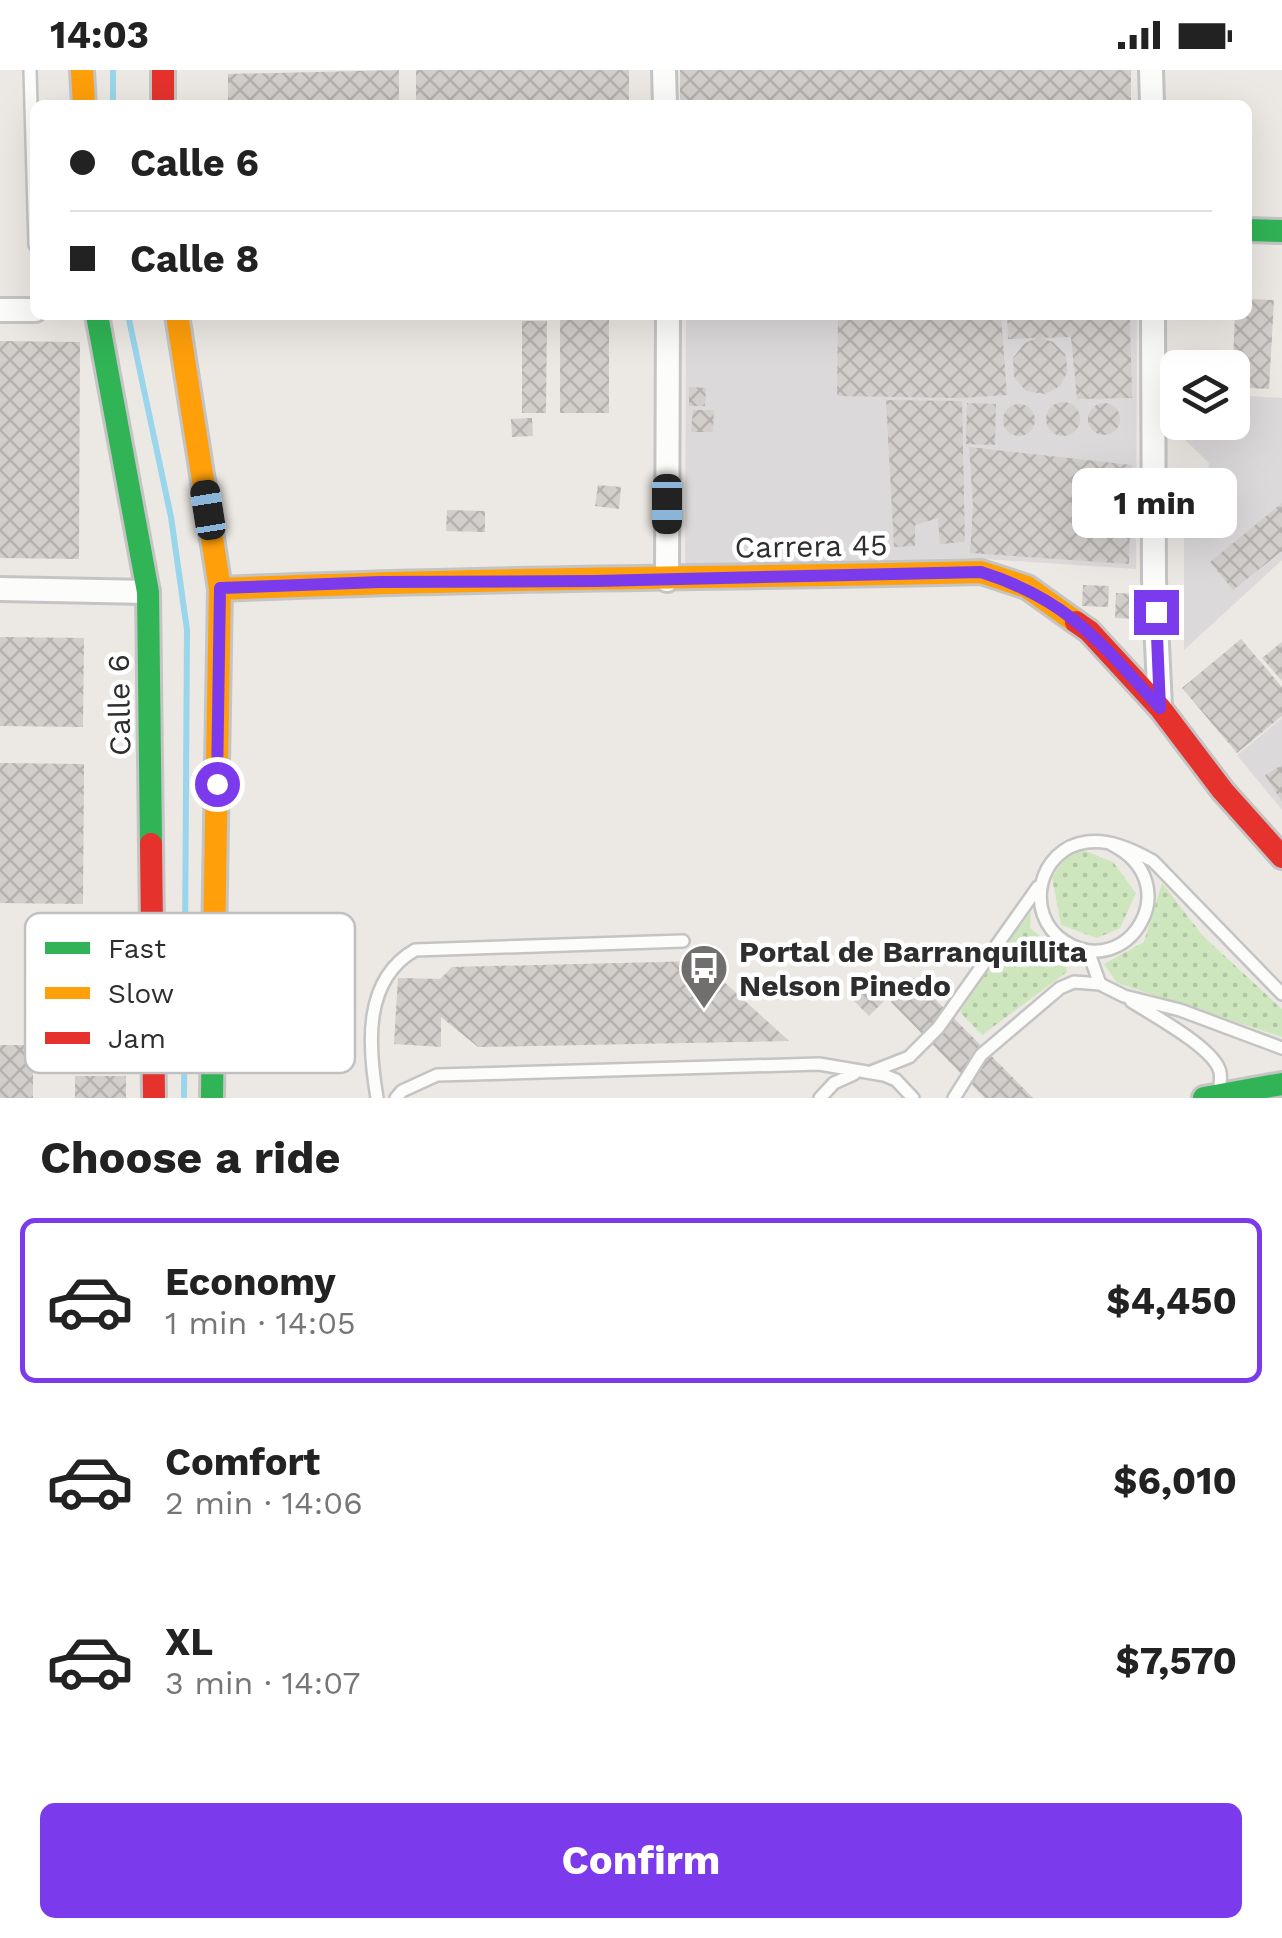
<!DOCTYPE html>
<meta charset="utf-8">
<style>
:root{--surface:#fff;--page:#f6f6f6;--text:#222;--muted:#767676;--line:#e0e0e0;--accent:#7c3aed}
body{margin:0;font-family:"Work Sans",sans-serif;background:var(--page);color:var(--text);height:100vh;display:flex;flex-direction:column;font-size:38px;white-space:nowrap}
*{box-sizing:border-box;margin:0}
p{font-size:32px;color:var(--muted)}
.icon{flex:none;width:55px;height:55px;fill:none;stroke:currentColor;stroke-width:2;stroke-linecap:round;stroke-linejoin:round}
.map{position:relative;height:1028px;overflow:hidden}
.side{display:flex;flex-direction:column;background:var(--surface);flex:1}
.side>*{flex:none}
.banner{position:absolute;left:30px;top:30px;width:1222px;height:220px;border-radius:15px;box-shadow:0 10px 40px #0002;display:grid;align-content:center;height:220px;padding:0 40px;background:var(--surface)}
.tools{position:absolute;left:1160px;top:280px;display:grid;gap:20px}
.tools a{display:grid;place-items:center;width:90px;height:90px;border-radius:15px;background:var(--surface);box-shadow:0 10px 40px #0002;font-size:50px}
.end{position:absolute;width:45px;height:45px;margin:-22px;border:12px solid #7c3aed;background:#fff;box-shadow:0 0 0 5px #fff}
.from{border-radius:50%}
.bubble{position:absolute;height:70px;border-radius:15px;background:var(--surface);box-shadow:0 10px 40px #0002;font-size:32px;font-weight:700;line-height:70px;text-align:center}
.car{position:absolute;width:30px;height:60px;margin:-30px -15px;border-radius:12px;box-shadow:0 0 8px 2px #0007;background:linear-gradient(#222 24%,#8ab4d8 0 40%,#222 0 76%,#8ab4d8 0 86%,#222 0)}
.banner b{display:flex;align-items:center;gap:35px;height:95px;font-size:38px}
.banner b+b{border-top:2px solid var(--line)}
.banner i{width:25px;height:25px;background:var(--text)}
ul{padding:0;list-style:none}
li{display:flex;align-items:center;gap:30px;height:165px;margin:0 20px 15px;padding:0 20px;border:5px solid transparent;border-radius:15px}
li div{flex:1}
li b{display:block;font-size:38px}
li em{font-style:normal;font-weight:700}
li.selected{border-color:var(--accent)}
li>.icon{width:90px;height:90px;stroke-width:1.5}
h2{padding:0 40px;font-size:45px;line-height:120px}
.primary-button{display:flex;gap:20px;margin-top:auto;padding:20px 40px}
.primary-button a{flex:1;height:115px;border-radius:15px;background:var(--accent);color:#fff;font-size:40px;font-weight:700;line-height:115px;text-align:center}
.status{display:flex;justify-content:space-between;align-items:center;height:70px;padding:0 50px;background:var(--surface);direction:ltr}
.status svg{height:28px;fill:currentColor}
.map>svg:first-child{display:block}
</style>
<div class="status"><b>14:03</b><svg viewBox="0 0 49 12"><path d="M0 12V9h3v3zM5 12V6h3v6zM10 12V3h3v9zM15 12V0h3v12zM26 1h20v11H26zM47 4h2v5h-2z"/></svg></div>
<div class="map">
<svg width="1282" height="1028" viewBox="0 0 1282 1028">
<defs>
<pattern id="grass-dots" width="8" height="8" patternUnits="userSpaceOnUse" patternTransform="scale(2.5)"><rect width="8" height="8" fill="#cee6be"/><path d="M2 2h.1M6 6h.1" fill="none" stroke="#b1c6a4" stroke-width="1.8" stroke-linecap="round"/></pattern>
<pattern id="building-cross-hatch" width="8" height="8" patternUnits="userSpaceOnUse" patternTransform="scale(2.5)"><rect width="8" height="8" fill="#d1cecb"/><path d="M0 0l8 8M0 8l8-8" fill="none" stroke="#b4b1af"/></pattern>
</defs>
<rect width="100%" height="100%" fill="#ece8e4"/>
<path fill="#dcd9db" d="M686 245H1137L1136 499 970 488 685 495Z
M1233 325 1282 328V490L1184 580V432L1207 412 1209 393 1185 370V353L1232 352Z
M1282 648V740L1237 685Z"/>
<path fill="url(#grass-dots)" d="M1073 776 1113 792 1136 823 1120 858 1097 868 1061 855 1052 807Z
M1162 813 1203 866 1282 939V967L1117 913 1104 894 1144 872Z
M1031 842 1030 858 1064 885 1067 902 982 965 960 942 990 894Z"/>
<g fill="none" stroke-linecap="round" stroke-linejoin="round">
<path stroke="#99d6ec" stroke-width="6" d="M113 35V0
M128 245 171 447 187 560 184 1028"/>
</g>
<path fill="url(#building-cross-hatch)" d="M399 0V35H228V4Z
M416 0H629V35H416Z
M680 0H1131V35H680Z
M1248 229 1274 230 1269 319 1232 317 1235 245H1248Z
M560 245H609V343H560Z
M838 245H1001L1007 325 960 328 837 326Z
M1007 245H1130L1132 328 1077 329 1071 267 1041 268 1053 272 1065 284 1068 301 1060 316 1045 324 1026 321 1014 307 1013 288 1025 273 1037 268 1008 269Z
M522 251H547L546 343H522Z
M0 271 80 272 79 489 0 488Z
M689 317 706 318 705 336H689Z
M886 330 962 331 965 472 940 474 938 448 915 455V476L894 477Z
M1046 349a17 17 0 1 1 34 0a17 17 0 1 1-34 0Z
M1088 349a16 16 0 1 1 32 0a16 16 0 1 1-32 0Z
M967 333 996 334 995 375 966 374Z
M1003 350a16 16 0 1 1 32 0a16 16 0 1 1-32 0Z
M693 340H714L713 362H691Z
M532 348 533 366 512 367 511 349Z
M969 377 1132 395 1129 494 970 483 973 435Z
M598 415 621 417 619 439 595 436Z
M1212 417 1232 444 1206 462 1187 435Z
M1282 433V481L1233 520 1210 492Z
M447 440 485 441V462L446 461Z
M1083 515 1109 516 1108 537 1082 536Z
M1116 523 1137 524 1136 549 1115 548Z
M0 567 84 568 83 657 0 656Z
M1241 569 1282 617V646L1237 683 1182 618Z
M1282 572V611L1262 588Z
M0 693 84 694 83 834 0 833Z
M1282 695V732L1265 705Z
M701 891 789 971 478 977 441 947V977L394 974 398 908 440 909 452 897Z
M914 908 1033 1028H985L891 932Z
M864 910 885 930 869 946 849 926Z
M0 975H33V1028H0Z
M75 1006H126V1028H75Z"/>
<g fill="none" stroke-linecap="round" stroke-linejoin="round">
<g stroke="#c5c4c5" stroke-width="16">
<path id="lane" d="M30 0 35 175
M1111 774C1190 813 1127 913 1064 871 1023 844 1038 778 1087 772 1110 769 1133 780 1153 791L1282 924
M1088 881 1100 914
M1131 931C1152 945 1215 978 1220 1002 1221 1005 1220 1016 1220 1018
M871 1002 909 987 938 958 1038 817
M377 1028C368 975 363 910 415 880L683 871
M396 1028 402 1021 437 1005 819 994 884 1005 896 1010 913 1028
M820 1028 834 1013 854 1004
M954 1028 981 985 1060 918 1074 912 1100 914 1124 926 1180 940 1282 978"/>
</g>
<g stroke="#c5c4c5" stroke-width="28">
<path id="street" d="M664 0 665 35
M1151 0 1152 35
M0 240H35
M1153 245 1154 510 1160 638
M667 510 668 245
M0 519 148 522"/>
</g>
<g stroke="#c5c4c5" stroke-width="28">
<path id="fast" d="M1248 160 1282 161
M97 245 148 522 151 774
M212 1028 214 873
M1204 1028 1282 1014"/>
</g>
<g stroke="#c5c4c5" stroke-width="28">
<path id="slow" d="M82 0 84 35
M177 245 220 519 214 873
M220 519C473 508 727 508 981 502L1027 517 1076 552"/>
</g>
<g stroke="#c5c4c5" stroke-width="28">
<path id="jam" d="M163 0V35
M1076 552 1089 561 1160 638 1223 721 1282 787
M151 774 154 1028"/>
</g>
<use href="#lane" stroke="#fcfcfb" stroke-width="11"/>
<use href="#street" stroke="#fcfcfb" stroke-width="22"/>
<use href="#fast" stroke="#30b455" stroke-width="22"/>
<use href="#slow" stroke="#ff9f0a" stroke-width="22"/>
<use href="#jam" stroke="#e5322d" stroke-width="22"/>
</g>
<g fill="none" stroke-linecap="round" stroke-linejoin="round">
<path stroke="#7c3aed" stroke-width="12" d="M217 714 220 518 380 512 596 511 981 502C1069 530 1100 572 1160 638L1156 542"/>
</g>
<defs>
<g id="bus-pin" transform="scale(2.5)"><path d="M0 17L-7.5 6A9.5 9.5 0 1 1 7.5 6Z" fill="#706f6e" stroke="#fff"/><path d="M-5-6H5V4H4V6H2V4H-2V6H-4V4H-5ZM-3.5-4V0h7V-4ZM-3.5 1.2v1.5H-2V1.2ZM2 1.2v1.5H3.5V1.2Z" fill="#fff"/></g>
</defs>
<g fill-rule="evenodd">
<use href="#bus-pin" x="704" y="898"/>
</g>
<g text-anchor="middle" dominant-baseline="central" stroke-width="9" stroke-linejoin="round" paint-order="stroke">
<g font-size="30" fill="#2e2e2e" stroke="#fff">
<text transform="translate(811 476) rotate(-1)">Carrera 45</text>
<text transform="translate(119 635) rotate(-91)">Calle 6</text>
</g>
<g font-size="30" font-weight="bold" fill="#2e2e2e" stroke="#fff" text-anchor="start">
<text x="739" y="881">Portal de Barranquillita<tspan x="739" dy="34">Nelson Pinedo</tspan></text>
</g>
</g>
<rect x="25" y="843" width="330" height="160" rx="15" fill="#fff" stroke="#c0c0c0" stroke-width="2.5"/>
<rect x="45" y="872" width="45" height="12" fill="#30b455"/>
<rect x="45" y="917" width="45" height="12" fill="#ff9f0a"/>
<rect x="45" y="962" width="45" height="12" fill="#e5322d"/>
<g font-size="28" fill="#2e2e2e">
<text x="108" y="888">Fast</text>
<text x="108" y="933">Slow</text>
<text x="108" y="978">Jam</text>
</g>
</svg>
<div class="tools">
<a><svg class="icon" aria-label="layers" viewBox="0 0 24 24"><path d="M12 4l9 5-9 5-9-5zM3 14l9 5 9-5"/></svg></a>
</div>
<i class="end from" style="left:217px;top:714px"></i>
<i class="end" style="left:1156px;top:542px"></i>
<div class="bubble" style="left:1072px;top:398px;width:165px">1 min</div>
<i class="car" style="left:667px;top:434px;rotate:180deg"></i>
<i class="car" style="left:208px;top:440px;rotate:351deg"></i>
<div class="banner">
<b><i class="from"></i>Calle 6</b>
<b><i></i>Calle 8</b>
</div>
</div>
<section class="side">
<h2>Choose a ride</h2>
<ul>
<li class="selected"><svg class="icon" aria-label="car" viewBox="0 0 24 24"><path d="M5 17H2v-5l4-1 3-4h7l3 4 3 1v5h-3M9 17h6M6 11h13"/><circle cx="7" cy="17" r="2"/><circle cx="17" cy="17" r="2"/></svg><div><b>Economy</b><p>1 min · 14:05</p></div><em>$4,450</em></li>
<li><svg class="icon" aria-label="car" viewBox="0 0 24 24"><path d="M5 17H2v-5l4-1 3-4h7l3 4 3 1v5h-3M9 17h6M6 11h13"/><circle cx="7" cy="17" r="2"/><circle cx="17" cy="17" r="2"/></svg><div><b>Comfort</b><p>2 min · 14:06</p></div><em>$6,010</em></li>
<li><svg class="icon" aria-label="car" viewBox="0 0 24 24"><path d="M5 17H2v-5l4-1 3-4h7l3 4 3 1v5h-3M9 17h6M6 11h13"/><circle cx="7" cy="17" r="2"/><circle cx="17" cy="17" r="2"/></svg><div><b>XL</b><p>3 min · 14:07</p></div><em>$7,570</em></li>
</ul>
<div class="primary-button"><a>Confirm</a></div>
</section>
